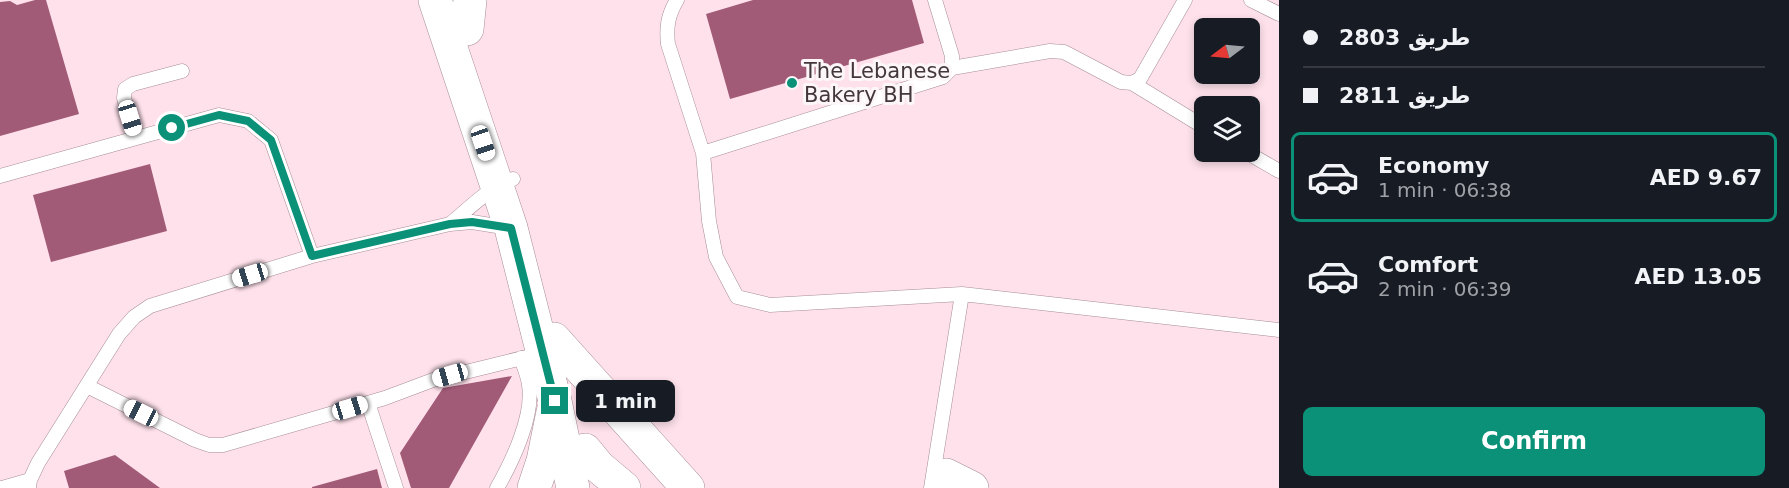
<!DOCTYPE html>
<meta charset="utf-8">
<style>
:root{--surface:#171b24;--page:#242831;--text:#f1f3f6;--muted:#9ea1a6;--line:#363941;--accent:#0c9179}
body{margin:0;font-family:"DejaVu Sans",Vazirmatn,sans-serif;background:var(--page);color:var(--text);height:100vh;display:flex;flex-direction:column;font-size:22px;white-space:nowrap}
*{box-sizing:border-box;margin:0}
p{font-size:20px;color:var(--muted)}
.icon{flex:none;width:33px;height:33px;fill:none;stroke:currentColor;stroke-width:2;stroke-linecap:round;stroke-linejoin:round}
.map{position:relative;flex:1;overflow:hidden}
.details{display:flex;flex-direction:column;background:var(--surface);width:510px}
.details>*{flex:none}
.guide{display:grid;align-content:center;height:132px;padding:0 24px;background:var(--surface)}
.needle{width:39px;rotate:254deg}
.controls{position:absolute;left:1194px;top:18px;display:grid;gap:12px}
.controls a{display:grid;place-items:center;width:66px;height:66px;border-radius:9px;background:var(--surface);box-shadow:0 3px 9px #0003;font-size:30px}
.end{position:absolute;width:27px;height:27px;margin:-14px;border:8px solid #0c9179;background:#fff;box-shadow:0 0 0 3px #fff}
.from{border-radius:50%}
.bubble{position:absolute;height:42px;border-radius:9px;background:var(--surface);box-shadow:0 3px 9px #0003;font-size:20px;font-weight:600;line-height:42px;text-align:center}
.car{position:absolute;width:18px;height:36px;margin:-18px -9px;border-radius:8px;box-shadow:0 0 4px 2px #0007;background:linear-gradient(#fff 24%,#345 0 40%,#fff 0 76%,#345 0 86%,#fff 0)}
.guide b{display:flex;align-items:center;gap:21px;height:57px;font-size:22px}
.guide b+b{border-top:2px solid var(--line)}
.guide i{width:15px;height:15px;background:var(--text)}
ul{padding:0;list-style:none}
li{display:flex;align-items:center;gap:18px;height:90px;margin:0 12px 9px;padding:0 12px;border:3px solid transparent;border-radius:9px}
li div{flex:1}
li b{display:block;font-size:22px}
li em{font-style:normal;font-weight:600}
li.selected{border-color:var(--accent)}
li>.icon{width:54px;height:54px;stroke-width:1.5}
.button{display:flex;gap:12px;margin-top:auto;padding:12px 24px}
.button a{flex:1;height:69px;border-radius:9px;background:var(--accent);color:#fff;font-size:24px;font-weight:600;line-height:69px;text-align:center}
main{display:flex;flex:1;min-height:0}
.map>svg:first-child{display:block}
</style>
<main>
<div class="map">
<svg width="1279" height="488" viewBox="0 0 1279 488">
<rect width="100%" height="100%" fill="#fee1eb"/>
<path fill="#a25b77" d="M35 0H46L79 114 0 136V2L10 1 17 5Z
M753 0H912L924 43 730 99 706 14Z
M150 164 167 231 51 262 33 195Z
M512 376 449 488H411L400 453 443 388Z
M115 455 160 488H69L64 471Z
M377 469 382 488H312V487Z"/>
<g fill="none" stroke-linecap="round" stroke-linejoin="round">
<g stroke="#a78d96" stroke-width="15">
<path id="lane" d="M677 0C668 15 666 27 668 44L703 153 709 221 716 257 737 297 770 305 962 294 931 488
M1251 0 1279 14
M952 68 1050 51 1064 52 1121 82 1132 83 1204 127
M1132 83 1140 79 1185 0
M136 138 124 98 125 89 133 84 182 71
M1246 152 1279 171
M703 153 943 77 952 68V56L935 0
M0 176 219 115 248 121 271 140 312 256
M450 224C471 207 487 189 513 179
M962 294 1279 330
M87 386 195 440 209 445H223L385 398 433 380 543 353
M368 403 396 488
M2 488 30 480
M29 488 30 480 38 463 119 334 134 317 150 306 312 256 450 224 472 222 509 228
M497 488C512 462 534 416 529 385 528 376 524 367 521 358"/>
</g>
<g stroke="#a78d96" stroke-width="34">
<path id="secondary" d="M435 0 511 228 555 401 573 488
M467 29 470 0
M554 339 688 488
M585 450 599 467 624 488
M946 475 972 488
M534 488 543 461 553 412"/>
</g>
<use href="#lane" stroke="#fff" stroke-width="14"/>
<use href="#secondary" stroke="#fff" stroke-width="33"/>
</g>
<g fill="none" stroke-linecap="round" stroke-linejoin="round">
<path stroke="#0c9179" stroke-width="8" d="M172 128 219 115 248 121 271 140 312 256 450 224 472 222 511 228 555 401"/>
</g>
<circle fill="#0c9179" stroke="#fcf6f8" stroke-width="2" cx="792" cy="83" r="6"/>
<g text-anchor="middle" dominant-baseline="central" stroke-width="6" stroke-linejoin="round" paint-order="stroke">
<g font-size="21" fill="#43373b" stroke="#fcf6f8" text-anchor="start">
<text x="804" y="71">The Lebanese<tspan x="804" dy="24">Bakery BH</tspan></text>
</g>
</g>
</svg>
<div class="controls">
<a><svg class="needle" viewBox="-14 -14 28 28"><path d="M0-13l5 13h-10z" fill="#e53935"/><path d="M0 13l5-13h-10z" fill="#9ea1a6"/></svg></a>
<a><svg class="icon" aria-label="layers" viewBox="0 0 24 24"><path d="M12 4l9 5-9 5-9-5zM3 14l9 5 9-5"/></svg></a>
</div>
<i class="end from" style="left:172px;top:128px"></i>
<i class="end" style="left:555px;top:401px"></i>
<div class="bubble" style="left:576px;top:380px;width:99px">1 min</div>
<i class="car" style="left:130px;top:118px;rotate:163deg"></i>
<i class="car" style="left:483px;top:143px;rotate:161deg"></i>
<i class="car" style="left:250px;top:275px;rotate:253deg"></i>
<i class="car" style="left:450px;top:375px;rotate:254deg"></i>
<i class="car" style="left:350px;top:408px;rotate:73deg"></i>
<i class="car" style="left:141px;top:413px;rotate:296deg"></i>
</div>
<section class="details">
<div class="guide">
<b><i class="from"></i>طريق 2803</b>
<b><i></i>طريق 2811</b>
</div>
<ul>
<li class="selected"><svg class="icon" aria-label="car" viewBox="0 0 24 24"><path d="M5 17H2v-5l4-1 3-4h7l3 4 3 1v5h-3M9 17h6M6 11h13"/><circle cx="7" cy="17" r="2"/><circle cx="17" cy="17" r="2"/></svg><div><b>Economy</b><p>1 min · 06:38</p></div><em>AED 9.67</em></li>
<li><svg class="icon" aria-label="car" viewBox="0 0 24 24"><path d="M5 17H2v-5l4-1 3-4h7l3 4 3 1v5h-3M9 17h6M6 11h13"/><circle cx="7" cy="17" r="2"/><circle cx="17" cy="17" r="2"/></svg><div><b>Comfort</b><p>2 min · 06:39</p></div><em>AED 13.05</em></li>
</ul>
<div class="button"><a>Confirm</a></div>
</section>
</main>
